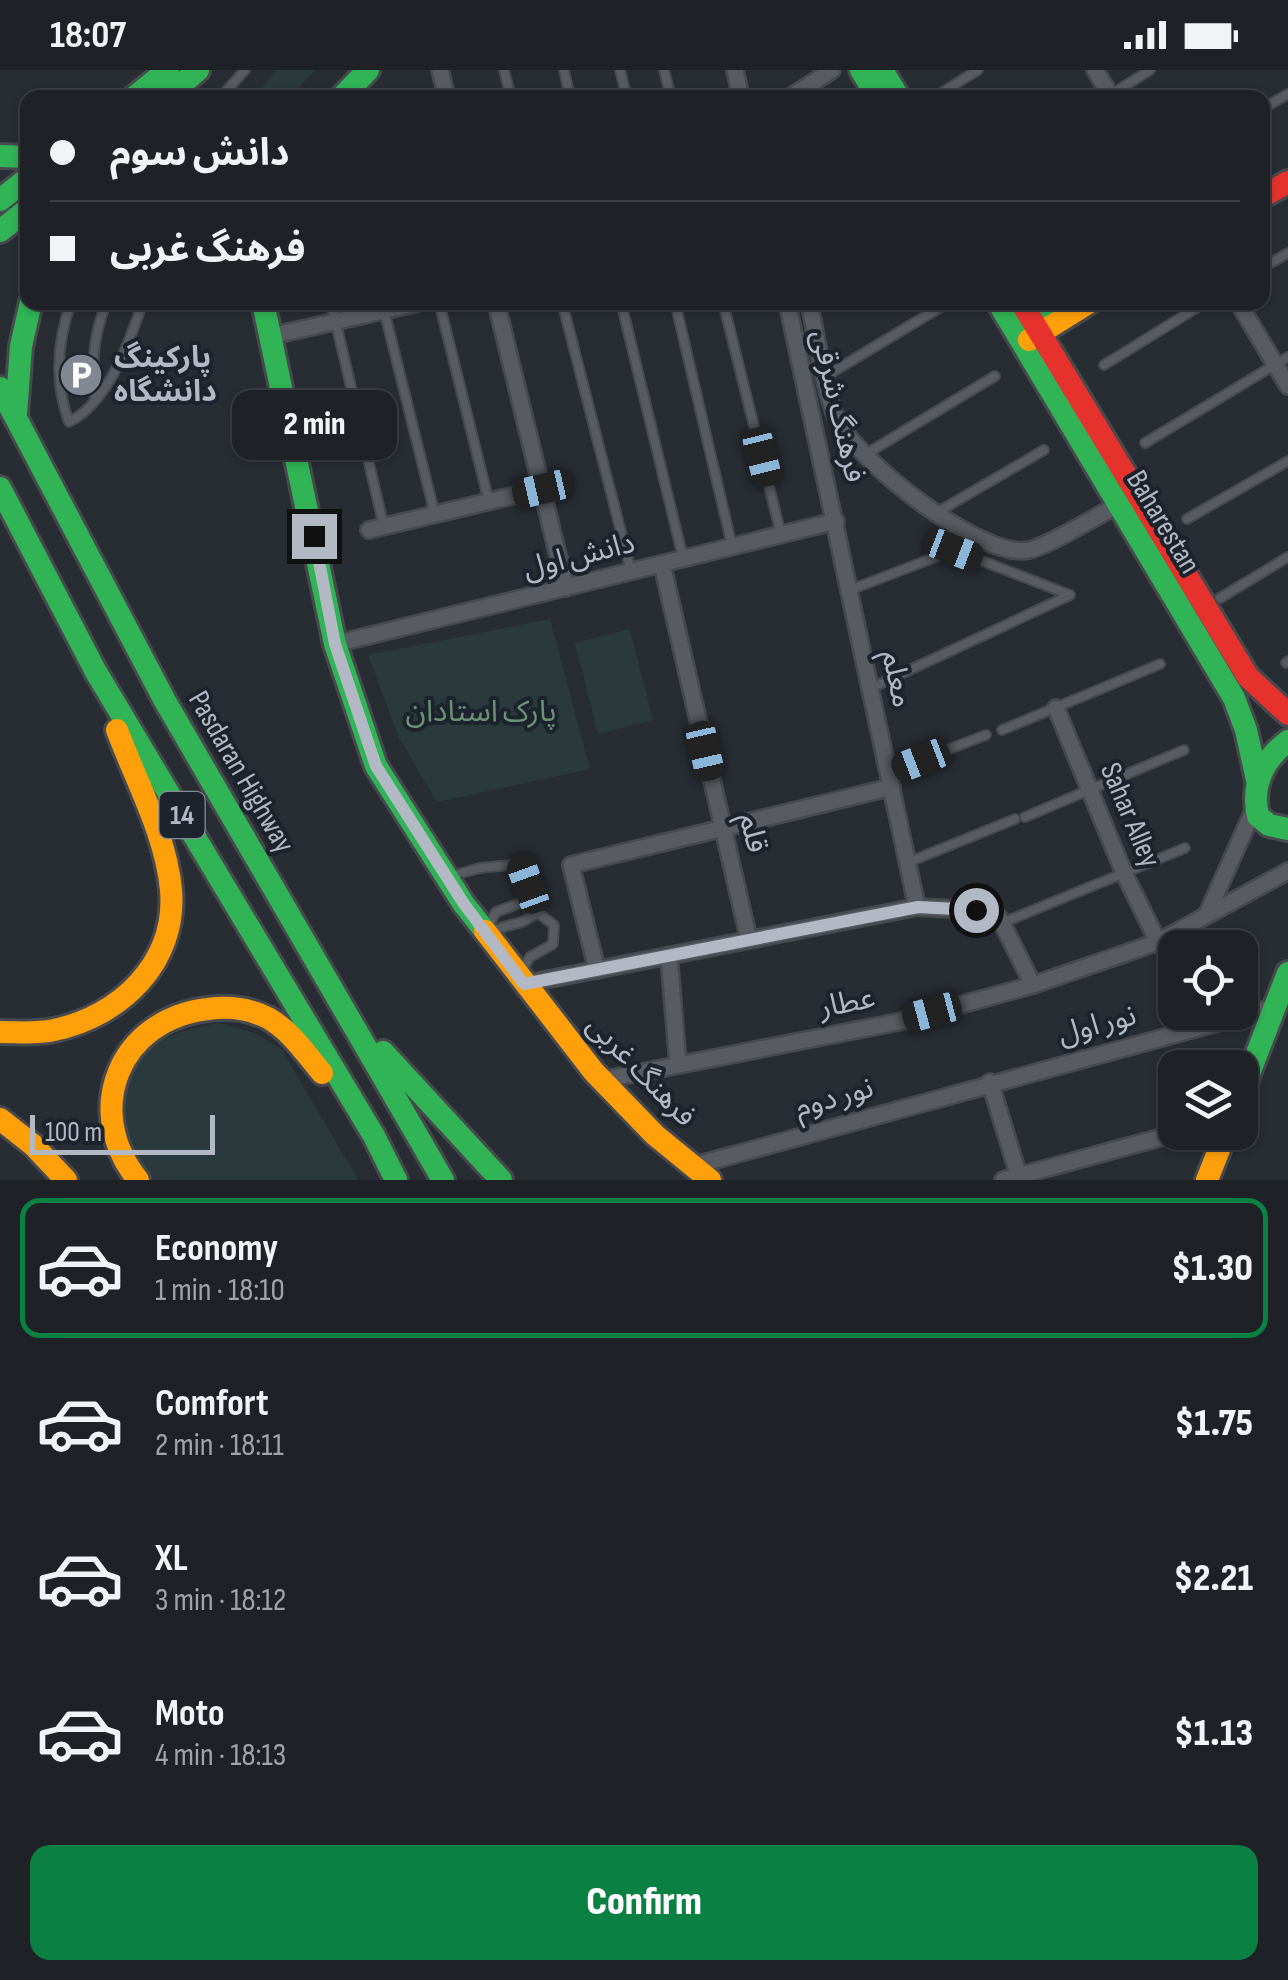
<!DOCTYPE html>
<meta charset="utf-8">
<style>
:root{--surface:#1e2226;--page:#2b2f32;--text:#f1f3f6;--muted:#a1a4a7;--line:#3c3f43;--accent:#0b8043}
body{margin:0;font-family:"Sofia Sans Condensed","Noto Sans Arabic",sans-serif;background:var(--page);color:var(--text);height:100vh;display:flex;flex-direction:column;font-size:38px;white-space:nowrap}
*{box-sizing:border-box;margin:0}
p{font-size:32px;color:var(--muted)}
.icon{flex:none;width:55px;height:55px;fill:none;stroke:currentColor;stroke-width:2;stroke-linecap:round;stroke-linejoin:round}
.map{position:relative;height:1110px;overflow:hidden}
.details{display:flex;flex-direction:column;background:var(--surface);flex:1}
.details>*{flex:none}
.hud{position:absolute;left:20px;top:20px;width:1250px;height:220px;border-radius:20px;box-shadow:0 2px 8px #0004,0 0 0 2px var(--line);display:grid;align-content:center;height:220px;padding:0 30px;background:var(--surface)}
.buttons{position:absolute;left:1158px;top:860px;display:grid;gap:20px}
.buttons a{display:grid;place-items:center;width:100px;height:100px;border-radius:20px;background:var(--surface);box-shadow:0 2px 8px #0004,0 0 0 2px var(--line);font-size:50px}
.scale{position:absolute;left:30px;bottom:25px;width:185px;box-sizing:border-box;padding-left:10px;border:5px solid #b2b9c4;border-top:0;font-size:28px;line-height:35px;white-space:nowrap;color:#b2b9c4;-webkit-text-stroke:8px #1d232d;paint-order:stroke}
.end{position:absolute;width:45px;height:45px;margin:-22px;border:12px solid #b2b9c4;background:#111;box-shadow:0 0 0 5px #111}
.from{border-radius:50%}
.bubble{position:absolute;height:70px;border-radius:20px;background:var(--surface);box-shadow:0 2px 8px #0004,0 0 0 2px var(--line);font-size:32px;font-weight:800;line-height:70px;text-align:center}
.car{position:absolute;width:30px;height:60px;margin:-30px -15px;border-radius:12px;box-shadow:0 0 8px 2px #0007;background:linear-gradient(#222 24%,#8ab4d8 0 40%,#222 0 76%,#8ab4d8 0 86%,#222 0)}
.hud b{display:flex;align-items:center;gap:35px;height:95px;font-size:38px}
.hud b+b{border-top:2px solid var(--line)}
.hud i{width:25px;height:25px;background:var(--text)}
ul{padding:18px 0 0;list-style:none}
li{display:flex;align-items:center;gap:30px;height:140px;margin:0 20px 15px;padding:0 10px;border:5px solid transparent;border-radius:20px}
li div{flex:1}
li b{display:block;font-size:38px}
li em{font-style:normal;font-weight:800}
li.selected{border-color:var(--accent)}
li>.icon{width:90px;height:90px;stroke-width:1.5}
.action{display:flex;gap:20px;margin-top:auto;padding:20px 30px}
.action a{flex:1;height:115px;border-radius:20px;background:var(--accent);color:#fff;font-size:40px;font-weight:800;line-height:115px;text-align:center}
.status{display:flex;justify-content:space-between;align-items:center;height:70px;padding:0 50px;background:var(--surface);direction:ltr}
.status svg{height:28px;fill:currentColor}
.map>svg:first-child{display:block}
</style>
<div class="status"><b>18:07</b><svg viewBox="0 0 49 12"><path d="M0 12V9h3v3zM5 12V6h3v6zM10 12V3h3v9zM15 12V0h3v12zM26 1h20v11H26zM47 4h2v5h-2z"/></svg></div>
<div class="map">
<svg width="1288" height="1110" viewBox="0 0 1288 1110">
<rect width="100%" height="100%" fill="#282d33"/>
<path fill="#2a3a3c" d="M276 0H315L290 27H254Z
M550 549 590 699 437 732 399 668 368 585Z
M630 559 653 650 598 664 575 573Z
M220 953 255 963 282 980 358 1110H152C145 1103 135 1095 131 1087 114 1052 122 1002 153 977 172 961 197 957 220 953Z"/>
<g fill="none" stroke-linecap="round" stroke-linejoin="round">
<g stroke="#46494e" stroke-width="12">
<path id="lane" d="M504 0 511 28
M564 0 570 28
M620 0 627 28
M664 0 671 28
M1112 24 1150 0
M220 28 245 0
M933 28 978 0
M1262 39 1288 24
M1262 198 1288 183
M71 232C57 272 54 312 69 352 109 332 129 272 143 232
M331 232 384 457
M382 232 435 445
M439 232 489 432
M562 232 631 501
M621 232 683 488
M675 232 732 476
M723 232 781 464
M1104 295 1206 232
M826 306 949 232
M95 331C91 297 93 264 107 232
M1145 373 1288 287
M866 384 995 306
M936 443 1044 380
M1187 449 1288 391
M850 520 954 480 1070 525
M1220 528 1288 487
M1286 593 1288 591
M871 618 1070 525
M1002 660 1160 594
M889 702 986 665
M1025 747 1184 680
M909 792 1015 749
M451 806 480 798 521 794 534 828 496 842 487 858
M1002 853 1185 778
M489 861 522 852 538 843 554 855 553 874 530 887 520 903"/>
</g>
<g stroke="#46494e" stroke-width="20">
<path id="street" d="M440 0 447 28
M735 0 741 28
M1095 0 1112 28
M789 28 832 0
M496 232 566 518
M787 232 917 837
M809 232C816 263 825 326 838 351 859 392 982 490 1029 480 1049 476 1098 445 1118 435
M1238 232 1288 316
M271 266 422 232
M369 460 541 419
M662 494 749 870
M335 574 836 451
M1056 638 1124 803 1158 872
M1208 842 1255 737
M669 886 678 994
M597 900 571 795 892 717
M524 914 917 837 991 841 1000 849 1033 915
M602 1010 898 952 1033 915 1158 872 1288 801
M990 1012 1020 1110
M693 1096 1275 937
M1003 1110 1181 1062"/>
</g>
<g stroke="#46494e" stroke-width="28">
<path id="fast" d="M861 0 878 28
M882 0 899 28
M133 28 168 0
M166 28 198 0
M341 28 368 0
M0 86 28 87
M0 130 28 108
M0 161 28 139
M263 232 335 574 376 696 463 833 485 861
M998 232 1234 628 1246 660 1257 710
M1017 255 1052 232
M0 318 165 631 443 1110
M16 345 21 276 31 232
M0 418 96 602 374 1066 396 1110
M1288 671C1263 690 1251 715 1258 746L1269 755 1288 759
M383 982 501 1110
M1240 1027 1288 903"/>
</g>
<g stroke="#46494e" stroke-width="28">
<path id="slow" d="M1029 270 1090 232
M485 861 594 1002 655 1065 710 1110
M0 962C18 962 36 964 54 960 121 946 177 892 171 820 166 765 136 711 117 660
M0 1049 33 1075 66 1110
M138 1110C82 1041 119 949 208 939 228 936 250 939 268 948 291 961 306 984 322 1003
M1207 1110 1226 1062"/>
</g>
<g stroke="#46494e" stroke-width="28">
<path id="jam" d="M1262 127 1288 112
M1021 232 1248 607 1288 644"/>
</g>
<use href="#lane" stroke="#585b61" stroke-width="8"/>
<use href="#street" stroke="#585b61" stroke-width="15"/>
<use href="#fast" stroke="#30b455" stroke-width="22"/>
<use href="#slow" stroke="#ff9f0a" stroke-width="22"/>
<use href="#jam" stroke="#e5322d" stroke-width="22"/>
</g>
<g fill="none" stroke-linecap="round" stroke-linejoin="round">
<path stroke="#b2b9c4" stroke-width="12" d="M314 466 335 574 376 696 464 834 524 914 918 837 976 840"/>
</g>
<defs>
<g id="parking-disc" transform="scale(2.25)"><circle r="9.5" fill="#828891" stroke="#1d232d"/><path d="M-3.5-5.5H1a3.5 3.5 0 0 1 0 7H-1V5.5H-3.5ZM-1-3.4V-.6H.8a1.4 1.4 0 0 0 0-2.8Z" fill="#fff"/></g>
</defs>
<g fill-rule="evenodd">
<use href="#parking-disc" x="81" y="305"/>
</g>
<g text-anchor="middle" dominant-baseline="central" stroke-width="8" stroke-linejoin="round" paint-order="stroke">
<rect fill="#1d232d" stroke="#858c97" stroke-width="2.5" x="159.5" y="722" width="45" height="46" rx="8"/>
<g font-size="28" font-weight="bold" fill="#b2b9c4">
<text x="182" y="745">14</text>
</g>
<g font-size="30" font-weight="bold" fill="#b2b9c4" stroke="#1d232d" text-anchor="start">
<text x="114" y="288">پارکینگ<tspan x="114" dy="34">دانشگاه</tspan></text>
</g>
<g font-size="30" fill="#b2b9c4" stroke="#1d232d">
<text transform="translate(838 336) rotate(77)">فرهنگ شرقی</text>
<text transform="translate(1163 452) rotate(59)">Baharestan</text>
<text transform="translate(579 486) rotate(-14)">دانش اول</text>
<text transform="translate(897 609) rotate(78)">معلم</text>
<text transform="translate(241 702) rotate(60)">Pasdaran Highway</text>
<text transform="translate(1130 745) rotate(67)">Sahar Alley</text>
<text transform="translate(753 763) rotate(77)">قلم</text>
<text transform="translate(847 933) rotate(-11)">عطار</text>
<text transform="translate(1097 955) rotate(-15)">نور اول</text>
<text transform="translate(641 1001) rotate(46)">فرهنگ غربی</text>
<text transform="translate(834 1028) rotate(-16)">نور دوم</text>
</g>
<g font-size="30" fill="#6c9276" stroke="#1d232d">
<text x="481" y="642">پارک استادان</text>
</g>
</g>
</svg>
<div class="buttons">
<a><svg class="icon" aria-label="locate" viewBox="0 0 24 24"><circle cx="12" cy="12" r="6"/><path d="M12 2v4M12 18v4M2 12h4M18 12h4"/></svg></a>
<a><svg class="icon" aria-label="layers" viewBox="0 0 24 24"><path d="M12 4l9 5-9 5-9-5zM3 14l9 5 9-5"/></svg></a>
</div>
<div class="scale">100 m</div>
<i class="end from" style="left:976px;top:840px"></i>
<i class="end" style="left:314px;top:466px"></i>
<div class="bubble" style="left:232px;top:320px;width:165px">2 min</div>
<i class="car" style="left:762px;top:387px;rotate:166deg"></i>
<i class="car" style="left:542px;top:419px;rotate:257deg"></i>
<i class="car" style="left:954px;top:480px;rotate:111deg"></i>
<i class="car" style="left:705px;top:681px;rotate:167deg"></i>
<i class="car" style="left:921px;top:690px;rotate:249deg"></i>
<i class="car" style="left:528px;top:814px;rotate:340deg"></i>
<i class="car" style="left:932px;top:942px;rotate:255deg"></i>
<div class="hud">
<b><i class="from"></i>دانش سوم</b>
<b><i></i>فرهنگ غربی</b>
</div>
</div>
<section class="details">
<ul>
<li class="selected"><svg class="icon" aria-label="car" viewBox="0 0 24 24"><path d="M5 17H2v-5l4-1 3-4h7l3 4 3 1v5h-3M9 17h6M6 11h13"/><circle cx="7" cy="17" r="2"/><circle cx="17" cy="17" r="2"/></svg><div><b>Economy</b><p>1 min · 18:10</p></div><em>$1.30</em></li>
<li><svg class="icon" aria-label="car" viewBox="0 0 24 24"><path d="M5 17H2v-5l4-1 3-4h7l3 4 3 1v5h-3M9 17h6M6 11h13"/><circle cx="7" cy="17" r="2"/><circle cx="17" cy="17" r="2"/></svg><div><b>Comfort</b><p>2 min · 18:11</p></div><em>$1.75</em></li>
<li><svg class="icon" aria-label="car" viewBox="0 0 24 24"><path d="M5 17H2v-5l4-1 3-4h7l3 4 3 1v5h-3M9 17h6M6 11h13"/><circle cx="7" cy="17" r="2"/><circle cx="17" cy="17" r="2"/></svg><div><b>XL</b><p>3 min · 18:12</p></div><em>$2.21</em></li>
<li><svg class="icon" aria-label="car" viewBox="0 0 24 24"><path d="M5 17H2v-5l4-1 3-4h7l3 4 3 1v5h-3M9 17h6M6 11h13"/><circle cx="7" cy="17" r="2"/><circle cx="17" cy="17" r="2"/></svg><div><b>Moto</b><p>4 min · 18:13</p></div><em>$1.13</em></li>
</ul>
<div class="action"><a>Confirm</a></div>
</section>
